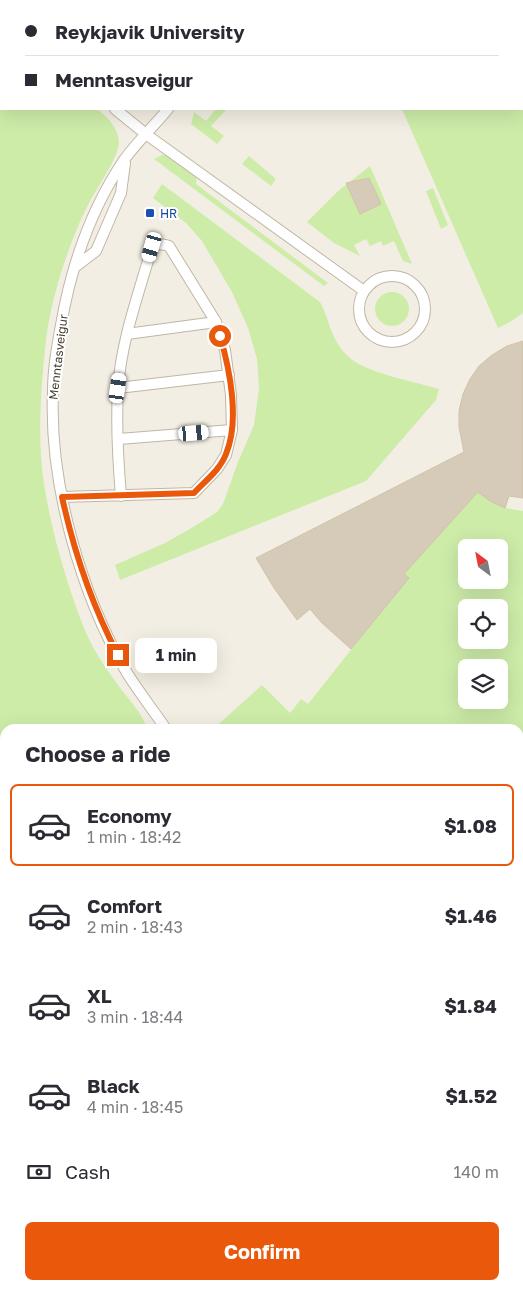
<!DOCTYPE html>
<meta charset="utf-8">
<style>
:root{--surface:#fff;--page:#f7f7f7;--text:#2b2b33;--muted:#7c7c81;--line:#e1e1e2;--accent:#ea580c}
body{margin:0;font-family:"Golos Text",sans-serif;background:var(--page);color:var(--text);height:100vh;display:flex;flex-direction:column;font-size:19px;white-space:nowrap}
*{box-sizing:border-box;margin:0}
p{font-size:16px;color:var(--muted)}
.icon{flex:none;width:28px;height:28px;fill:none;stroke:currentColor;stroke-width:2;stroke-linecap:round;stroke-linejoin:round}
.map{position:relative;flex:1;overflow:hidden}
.details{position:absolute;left:0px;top:724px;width:524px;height:566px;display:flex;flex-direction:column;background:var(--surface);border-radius:15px 15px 0 0;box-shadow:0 5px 20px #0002}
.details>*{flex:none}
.hud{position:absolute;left:0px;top:0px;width:524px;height:110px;box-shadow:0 5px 20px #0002;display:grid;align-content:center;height:110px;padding:0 25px;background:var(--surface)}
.needle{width:32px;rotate:328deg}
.controls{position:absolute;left:458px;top:539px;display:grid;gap:10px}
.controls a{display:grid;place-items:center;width:50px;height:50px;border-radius:8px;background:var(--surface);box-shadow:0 5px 20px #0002;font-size:25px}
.end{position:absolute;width:22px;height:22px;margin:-11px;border:6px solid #ea580c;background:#fff;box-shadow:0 0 0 2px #fff}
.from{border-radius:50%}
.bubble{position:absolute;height:35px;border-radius:8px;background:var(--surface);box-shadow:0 5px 20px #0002;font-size:16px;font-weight:700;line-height:35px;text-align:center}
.car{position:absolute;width:15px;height:30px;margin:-15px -8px;border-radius:6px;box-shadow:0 0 4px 1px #0007;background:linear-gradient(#fff 24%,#345 0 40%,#fff 0 76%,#345 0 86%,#fff 0)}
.hud b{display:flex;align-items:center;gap:18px;height:48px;font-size:19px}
.hud b+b{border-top:1px solid var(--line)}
.hud i{width:12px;height:12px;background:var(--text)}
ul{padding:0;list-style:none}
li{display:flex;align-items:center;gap:15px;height:82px;margin:0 10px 8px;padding:0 15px;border:2px solid transparent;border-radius:8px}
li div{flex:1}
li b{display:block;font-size:19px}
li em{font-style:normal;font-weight:700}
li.on{border-color:var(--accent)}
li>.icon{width:45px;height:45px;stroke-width:1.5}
h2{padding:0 25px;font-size:22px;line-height:60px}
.pay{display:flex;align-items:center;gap:12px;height:55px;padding:0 25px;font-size:19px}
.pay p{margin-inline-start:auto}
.action{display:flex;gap:10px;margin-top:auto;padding:10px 25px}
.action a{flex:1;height:58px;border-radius:8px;background:var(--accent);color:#fff;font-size:20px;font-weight:700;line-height:58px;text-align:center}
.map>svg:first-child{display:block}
</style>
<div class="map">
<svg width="523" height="1289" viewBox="0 0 523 1289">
<rect width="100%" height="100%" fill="#f3eee3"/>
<path fill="#cdeca8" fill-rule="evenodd" d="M0 29 1 109H97C108 117 118 128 119 142 119 157 96 189 89 203 69 242 51 298 46 340 41 385 37 439 44 484 49 516 57 548 67 580 74 602 82 626 93 647 100 660 109 673 118 685 128 699 142 712 147 729H5V877L0 881Z
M523 37V313L510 322 498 328 402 109H522Z
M216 109H227L211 126 224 136 217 144 191 124 194 112 206 121Z
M162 155H170L197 175 196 184 328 283 324 286 154 159Z
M249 156 276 179 271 186 242 164Z
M370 166 412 264 403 261 394 241 383 246 381 241 370 246 366 239 354 245 360 256 334 243 307 222 338 191Z
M162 184 320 302C327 314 329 328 336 341 340 348 345 354 351 359 368 373 416 382 439 389L436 400 366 481 120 580 115 565 165 543 190 529 217 512 223 504 238 462 254 425 259 388 257 359 248 328 232 292 202 241 186 223 153 198Z
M433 188 448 225 441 229 426 191Z
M375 309a17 17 0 1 1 34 0a17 17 0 1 1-34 0Z
M478 492 505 508 523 511V933L519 936V729H213L262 685 290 713 301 699 308 704 408 578 404 574ZM466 548H499V580H466ZM466 608H499V640H466ZM466 668H499V700H466Z
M0 1009 5 1015V1074L0 1077Z
M5 1107V1285H105V1289H0V1109Z"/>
<path fill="#d6cab8" stroke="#d1c2aa" d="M369 178 381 204 360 214 346 183Z
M523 341V498L509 496 505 508 490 501 478 492 404 574 409 578 351 649 322 623 310 609 297 620 274 588 256 558 464 452 459 427V411L463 394 470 379 479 366 492 355 507 346Z"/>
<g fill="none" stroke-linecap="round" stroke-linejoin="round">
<g stroke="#c0b6a5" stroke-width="12">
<path id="lane" d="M292 1 294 0
M0 14 1 15
M115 109 147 135 364 291
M75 267 96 251 121 193 125 163
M359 309a33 33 0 1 1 66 0a33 33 0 1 1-66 0Z
M127 334 216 322
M118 388 229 375
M119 439 232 430
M62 497 194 493 217 469 226 455 232 430 231 395 225 350 216 322 169 246C162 244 158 243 152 247 139 293 121 341 118 389 116 424 118 461 121 496
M166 729C153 710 139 692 127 673 81 595 49 483 53 392 53 369 57 347 61 325 71 267 91 209 124 160 137 142 154 126 168 109
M0 901 5 896
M0 1094 5 1091
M182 1289 187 1285"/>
</g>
<g stroke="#c0b6a5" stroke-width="21">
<path id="street" d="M0 933 5 938
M519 950 523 947"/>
</g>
<use href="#lane" stroke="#fff" stroke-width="10"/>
<use href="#street" stroke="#fff" stroke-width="19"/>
</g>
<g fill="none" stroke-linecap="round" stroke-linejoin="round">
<path stroke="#ea580c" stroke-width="6" d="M118 655C92 605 74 552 62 497L194 493C205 481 220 470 226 454 240 421 230 370 220 336"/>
</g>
<rect fill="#1a4fb4" stroke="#fff" stroke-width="2" x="145" y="208" width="10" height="10" rx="2.5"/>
<g text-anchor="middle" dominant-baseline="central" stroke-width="4" stroke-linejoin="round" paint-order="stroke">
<g font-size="12" fill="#164399" stroke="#fff" text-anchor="start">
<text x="160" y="213">HR</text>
</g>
<g font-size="12" fill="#463e33" stroke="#fff">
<text transform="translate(58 357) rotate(-83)">Menntasveigur</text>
</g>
</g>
</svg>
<div class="controls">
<a><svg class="needle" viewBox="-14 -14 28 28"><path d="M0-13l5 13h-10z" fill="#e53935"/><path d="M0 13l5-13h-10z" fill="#7c7c81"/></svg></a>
<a><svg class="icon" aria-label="locate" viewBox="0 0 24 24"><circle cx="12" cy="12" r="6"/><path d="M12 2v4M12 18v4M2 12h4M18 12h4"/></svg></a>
<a><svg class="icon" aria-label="layers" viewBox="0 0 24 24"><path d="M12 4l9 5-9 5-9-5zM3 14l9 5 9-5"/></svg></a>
</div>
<i class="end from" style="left:220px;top:336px"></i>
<i class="end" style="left:118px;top:655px"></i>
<div class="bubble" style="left:135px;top:638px;width:82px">1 min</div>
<i class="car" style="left:152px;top:247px;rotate:196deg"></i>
<i class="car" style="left:118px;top:388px;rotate:8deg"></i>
<i class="car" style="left:194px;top:433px;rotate:85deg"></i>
<div class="hud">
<b><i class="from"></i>Reykjavik University</b>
<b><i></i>Menntasveigur</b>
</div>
<section class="details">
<h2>Choose a ride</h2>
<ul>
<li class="on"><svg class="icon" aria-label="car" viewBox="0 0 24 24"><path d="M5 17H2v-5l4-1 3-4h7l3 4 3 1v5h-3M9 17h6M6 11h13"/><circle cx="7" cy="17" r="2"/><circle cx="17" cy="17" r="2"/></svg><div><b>Economy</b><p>1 min · 18:42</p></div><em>$1.08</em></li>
<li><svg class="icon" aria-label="car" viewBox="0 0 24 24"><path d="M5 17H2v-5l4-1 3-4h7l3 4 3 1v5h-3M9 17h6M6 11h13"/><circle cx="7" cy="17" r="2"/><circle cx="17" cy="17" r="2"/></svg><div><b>Comfort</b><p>2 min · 18:43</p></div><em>$1.46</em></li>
<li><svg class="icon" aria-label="car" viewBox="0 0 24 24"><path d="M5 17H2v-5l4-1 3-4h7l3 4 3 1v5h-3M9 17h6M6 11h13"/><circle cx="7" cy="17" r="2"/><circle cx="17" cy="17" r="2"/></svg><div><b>XL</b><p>3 min · 18:44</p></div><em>$1.84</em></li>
<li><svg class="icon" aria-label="car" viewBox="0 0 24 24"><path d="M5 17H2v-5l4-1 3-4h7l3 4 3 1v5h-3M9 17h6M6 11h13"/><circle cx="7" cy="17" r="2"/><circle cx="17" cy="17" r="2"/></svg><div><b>Black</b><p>4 min · 18:45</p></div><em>$1.52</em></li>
</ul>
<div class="pay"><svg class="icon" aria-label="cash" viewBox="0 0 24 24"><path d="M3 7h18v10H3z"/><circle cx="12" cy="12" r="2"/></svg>Cash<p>140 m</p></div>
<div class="action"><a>Confirm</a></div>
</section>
</div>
